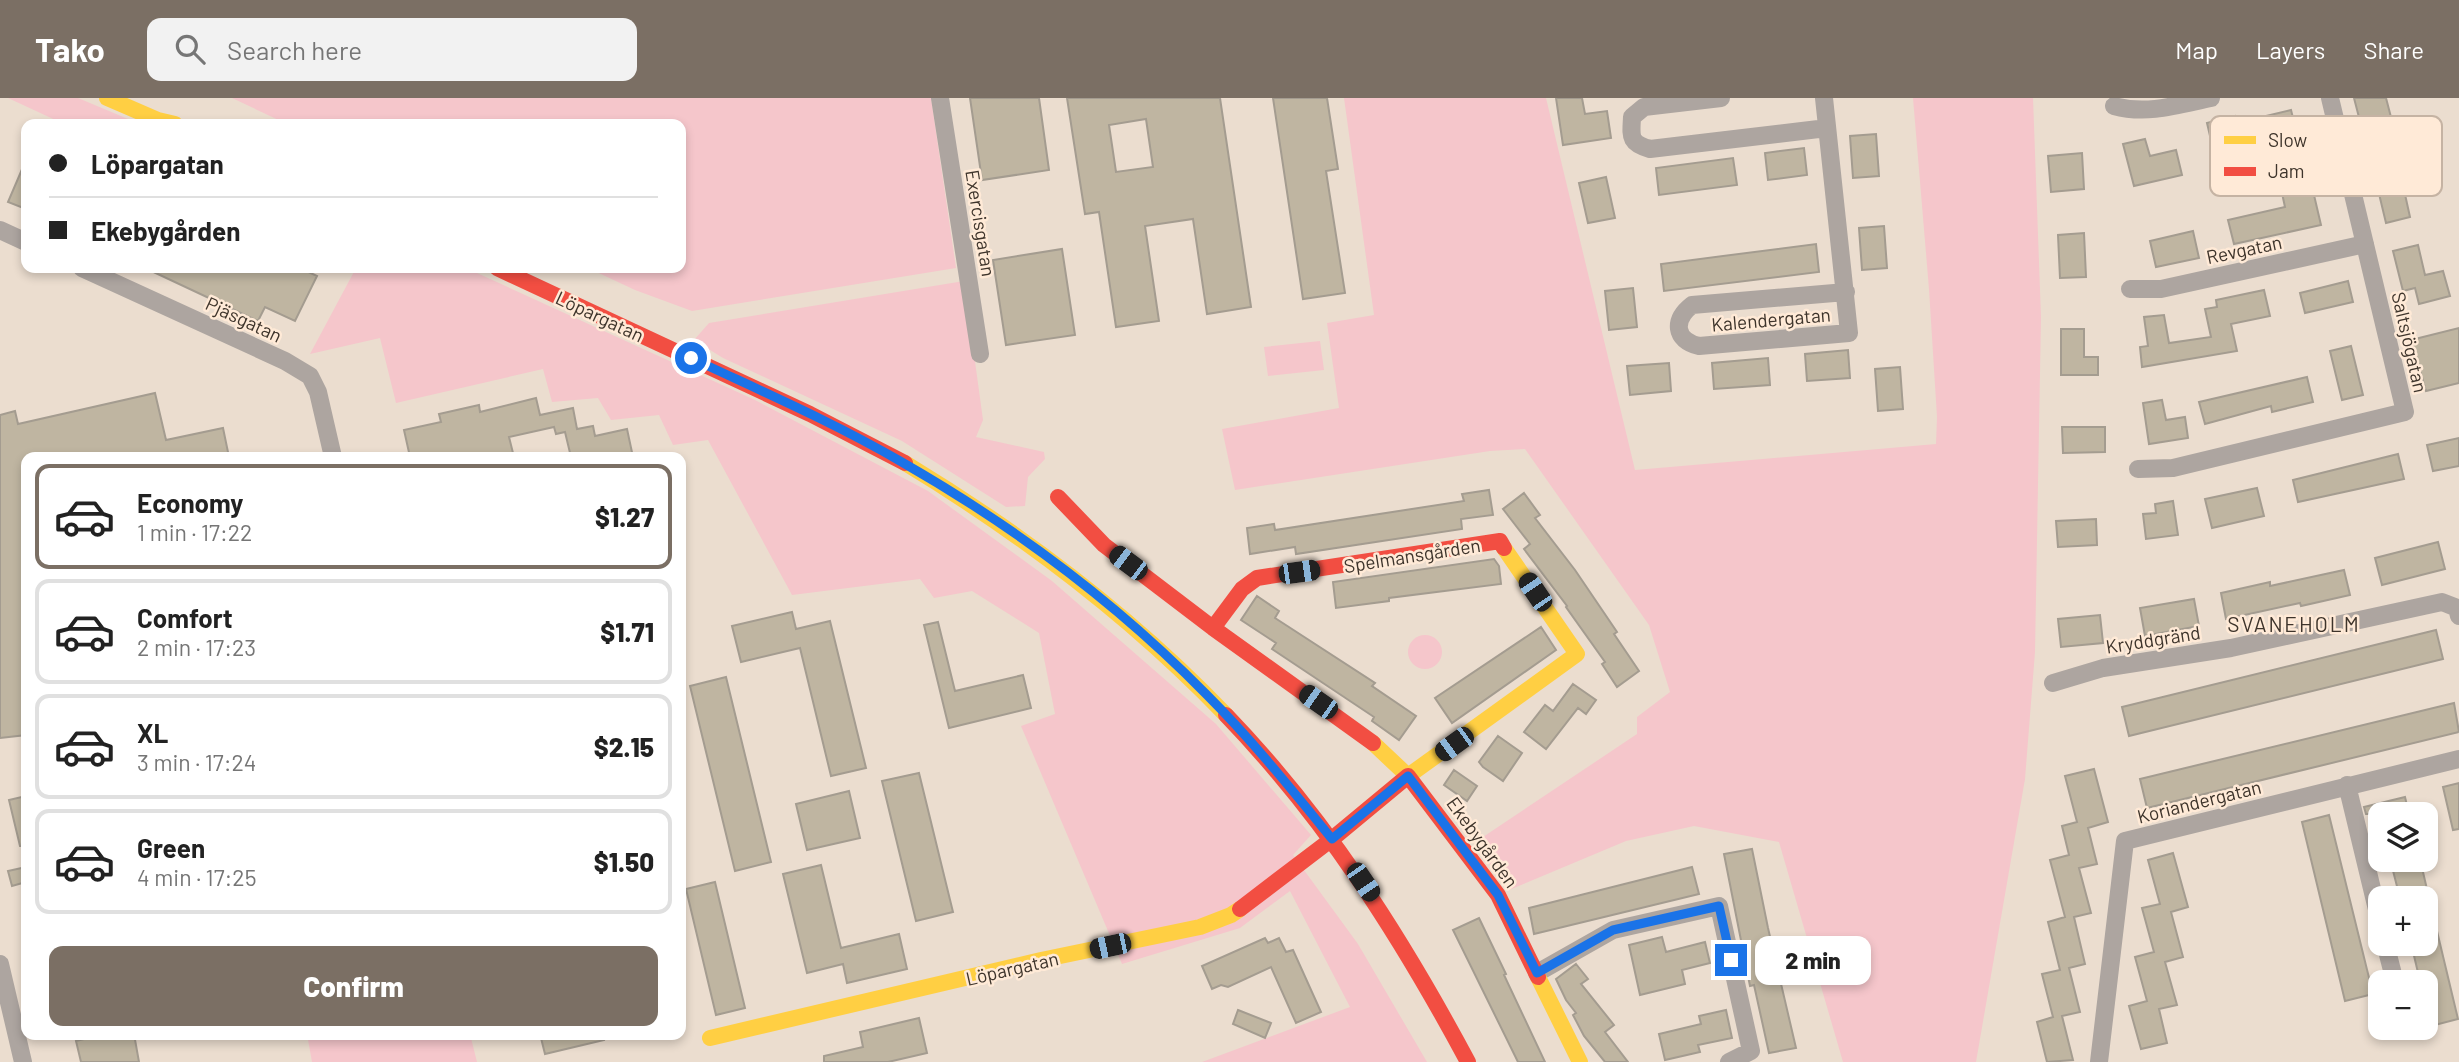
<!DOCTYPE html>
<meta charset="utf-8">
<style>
:root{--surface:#fff;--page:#f2f2f2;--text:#222;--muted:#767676;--line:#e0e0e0;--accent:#7b6f64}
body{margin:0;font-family:Barlow,sans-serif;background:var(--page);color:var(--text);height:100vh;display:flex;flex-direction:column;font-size:26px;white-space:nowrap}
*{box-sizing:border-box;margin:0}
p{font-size:23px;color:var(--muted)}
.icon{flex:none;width:38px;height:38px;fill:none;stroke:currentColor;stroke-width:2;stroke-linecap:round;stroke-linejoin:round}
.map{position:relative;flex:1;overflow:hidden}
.side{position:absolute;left:21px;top:354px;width:665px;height:588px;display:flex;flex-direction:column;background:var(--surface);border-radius:14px;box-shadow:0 4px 10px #0003}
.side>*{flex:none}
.guide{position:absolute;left:21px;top:21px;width:665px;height:154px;border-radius:14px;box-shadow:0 4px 10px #0003;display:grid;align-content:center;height:154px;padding:0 28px;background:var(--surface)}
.controls{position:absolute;left:2368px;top:704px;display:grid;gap:14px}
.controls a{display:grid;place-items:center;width:70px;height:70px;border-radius:14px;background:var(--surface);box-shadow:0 4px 10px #0003;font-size:35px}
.end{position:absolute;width:32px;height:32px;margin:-16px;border:9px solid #1a73e8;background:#fff;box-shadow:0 0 0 4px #fff}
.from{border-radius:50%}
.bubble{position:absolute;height:49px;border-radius:14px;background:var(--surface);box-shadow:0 4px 10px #0003;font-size:23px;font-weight:800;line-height:49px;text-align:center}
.car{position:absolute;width:21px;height:42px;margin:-21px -10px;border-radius:9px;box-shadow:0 0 5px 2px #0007;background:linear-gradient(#222 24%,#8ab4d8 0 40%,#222 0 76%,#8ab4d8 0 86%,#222 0)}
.guide b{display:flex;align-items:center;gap:24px;height:66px;font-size:26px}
.guide b+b{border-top:2px solid var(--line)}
.guide i{width:18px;height:18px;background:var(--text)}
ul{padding:12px 0 0;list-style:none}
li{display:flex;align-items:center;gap:21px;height:105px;margin:0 14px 10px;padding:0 14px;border:4px solid var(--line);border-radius:14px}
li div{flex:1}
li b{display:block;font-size:26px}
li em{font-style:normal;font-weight:800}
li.selected{border-color:var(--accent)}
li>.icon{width:63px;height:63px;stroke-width:1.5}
.action{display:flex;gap:14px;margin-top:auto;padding:14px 28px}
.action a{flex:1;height:80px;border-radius:14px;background:var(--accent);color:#fff;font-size:28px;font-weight:800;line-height:80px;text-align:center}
header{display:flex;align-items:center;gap:42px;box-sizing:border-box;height:98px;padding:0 35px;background:var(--accent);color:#fff}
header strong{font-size:33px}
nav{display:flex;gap:38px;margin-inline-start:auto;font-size:24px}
.search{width:490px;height:63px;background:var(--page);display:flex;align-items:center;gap:18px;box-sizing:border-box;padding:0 24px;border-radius:14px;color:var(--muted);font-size:26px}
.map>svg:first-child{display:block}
</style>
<header>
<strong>Tako</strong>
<div class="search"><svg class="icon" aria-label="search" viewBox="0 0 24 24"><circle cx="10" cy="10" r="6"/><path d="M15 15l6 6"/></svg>Search here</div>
<nav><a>Map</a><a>Layers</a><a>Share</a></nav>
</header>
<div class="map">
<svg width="2459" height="964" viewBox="0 0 2459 964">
<rect width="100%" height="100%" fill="#ebddcf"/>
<path fill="#f5c6cb" d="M8 0H78L140 26H64Z
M232 0H931L956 170 692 213 635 192 588 170H681V26H287Z
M1344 0H1546L1635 372 1936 346 1937 319 1929 191 1913 0H2033L2041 219 2035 554 2025 681 1976 964H1843L1779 744 1694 728 1626 743 1509 792 1474 745 1637 636V619L1670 594 1649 527 1525 351 1490 353 1235 392 1222 331 1339 310 1327 225 1374 217Z
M356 170H466L755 302 928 393 1052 483 1216 626 1311 737 1293 757 1358 846 1427 964H1202L1350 909 1290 793 1240 830 1122 866 1021 628 1055 616 1039 535 972 493 934 500 920 481 792 497 708 342 673 347 659 317 611 322 598 300 552 304 543 271 396 305 380 240 310 256Z
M964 183 983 322 976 339 1044 354 1045 361 1028 379 1025 408 1006 409 902 343 723 260 694 242 709 225Z
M1320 243 1324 272 1268 278 1264 249Z
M1408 554a17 17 0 1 1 34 0a17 17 0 1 1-34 0Z
M307 936H470L477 964H312Z"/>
<path fill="#bfb5a1" stroke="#a49c90" stroke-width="2" fill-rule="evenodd" d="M970 0H1039L1049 72 982 82Z
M1067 0H1220L1251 209 1207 216 1193 121 1145 128 1159 223 1116 229 1099 114 1085 116ZM1146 21 1153 69 1116 74 1109 27Z
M1273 0H1327L1338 71 1326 73 1345 195 1303 201Z
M1556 0H1582L1585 16 1607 13 1611 40 1563 47Z
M2354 0H2386L2399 50 2395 51 2410 119 2386 125 2370 58H2369Z
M2291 12 2308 80H2310L2321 127 2234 146 2228 122 2285 109 2280 86H2283L2266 18Z
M2235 18 2242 49 2214 55 2207 25Z
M1876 36 1879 78 1853 80 1850 38Z
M2145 41 2150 58 2176 52 2182 77 2134 88 2123 46Z
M1804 50 1807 77 1768 82 1765 55Z
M2082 55 2084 91 2051 94 2048 58Z
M1733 60 1737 87 1659 97 1656 70Z
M26 62V111L8 104Z
M1606 79 1615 120 1588 125 1579 85Z
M1884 128 1887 170 1862 172 1859 130Z
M2193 133 2199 160 2156 169 2150 143Z
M2084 135 2086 179 2060 180 2058 137Z
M1816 146 1819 174 1664 193 1661 166Z
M2418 147 2425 177 2443 173 2450 198 2419 206 2415 190 2403 193 2393 153Z
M1062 151 1075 237 1006 247 993 162Z
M145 170H300L317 178 295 223 265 209 258 223Z
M2348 183 2353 204 2305 215 2300 195Z
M1633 190 1637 229 1609 232 1605 193Z
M2264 192 2270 218 2231 226 2237 253 2142 269 2140 249 2148 248 2144 219 2164 217 2169 245 2211 239 2205 211 2217 209 2216 202Z
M2459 230V285L2426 293 2411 242Z
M2061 231H2084V259H2098V277H2061Z
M2351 248 2363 297 2342 302 2330 253Z
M1848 252 1850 280 1807 283 1805 256Z
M1768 260 1770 287 1714 291 1712 265Z
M1669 265 1671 293 1630 297 1627 268Z
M1900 269 1903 311 1878 313 1875 271Z
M2307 279 2313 304 2272 314 2271 308 2205 326 2199 304Z
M155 295 166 342 223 330 229 359H26V637L0 640V317L15 313 18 326Z
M536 300 540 317 573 310 577 331 593 328 595 338 627 331 633 359H571L565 334 556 336 554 329 509 339 514 359H410L404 332 441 324 439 316 479 307 480 314Z
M2162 302 2166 322 2185 319 2188 340 2149 346 2143 305Z
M2062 329H2105V354L2063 355Z
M2459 340V368L2433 373 2427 347Z
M2398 356 2404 381 2298 404 2293 382Z
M2257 390 2264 418 2212 430 2205 401Z
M1489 392 1493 417 1461 421 1462 431 1296 456 1295 449 1250 456 1247 430 1274 426 1275 432 1464 403 1462 396Z
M1524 395 1540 417 1535 420 1575 472 1617 534 1614 536 1639 573 1617 589 1602 566 1605 564 1566 509 1567 508 1524 451 1530 446 1503 411Z
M2173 403 2178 437 2146 441 2143 416 2156 415 2155 406Z
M2096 421 2097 447 2058 449 2056 423Z
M2438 444 2445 471 2382 487 2375 460Z
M1494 461 1499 468 1501 486 1389 500V503L1336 510 1333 484Z
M2344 472 2350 497 2301 508 2300 505 2226 521 2221 495 2270 484V488Z
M1257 498 1279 513 1275 520 1375 585 1372 588 1416 618 1399 642 1372 623 1374 619 1272 551 1276 545 1241 522Z
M2194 501 2199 528 2145 538 2140 510Z
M792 514 796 531 830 523 866 670 831 678 800 550 741 564 732 528Z
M2100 517 2103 545 2061 549 2058 521Z
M938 524 955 593 1023 577 1031 610 949 630 924 527Z
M1541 529 1556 552 1452 625 1435 600Z
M2436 532 2443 561 2129 638 2122 609Z
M726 579 771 764 735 773 690 588Z
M1573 586 1596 602 1586 616 1578 610 1546 651 1524 634 1545 607 1553 613Z
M2454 605 2459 634 2147 710 2140 681Z
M1498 638 1522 655 1503 683 1483 669 1479 664Z
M2094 671 2108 724 2088 730 2097 766 2079 770 2091 815 2074 819 2085 866 2069 870 2080 914 2062 918 2073 962 2047 964 2037 924 2053 919 2042 876 2060 872 2048 824 2065 819 2050 762 2069 757 2062 728 2077 724 2065 678Z
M1454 672 1477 688 1467 703 1444 687Z
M919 675 953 814 916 823 882 683Z
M2459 685V731L2453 732 2443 689Z
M849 693 860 740 807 752 796 706Z
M26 698V748H20L9 702Z
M2405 699 2409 716H2366L2364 709Z
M2329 717 2373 896 2345 903 2302 724Z
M1752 751 1768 830 1796 950 1769 955 1754 887 1750 888 1724 756Z
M2173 755 2188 809 2171 814 2183 859 2165 864 2177 907 2159 911 2167 945 2141 951 2129 908 2147 903 2135 859 2154 854 2142 810 2160 806 2148 762Z
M2390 761H2420L2429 800H2400Z
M821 767 841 850 899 836 907 871 847 885 843 866 807 875 783 776Z
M26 769V784L12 788 8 773Z
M1692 769 1699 796 1534 836 1529 810Z
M715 784 745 910 716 917 686 791Z
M2431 808 2458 921 2431 928 2426 907V882L2420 883 2411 845H2426V809Z
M1479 820 1506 876 1504 877 1545 964H1518L1453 832Z
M1662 839 1666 854 1705 844 1710 865 1682 872 1685 886 1640 897 1629 847Z
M1265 840 1268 845 1279 840 1286 854 1293 852 1321 914 1296 925 1271 869 1228 889 1221 887 1212 891 1202 868Z
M1576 866 1588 881 1581 886 1614 927 1605 934 1628 964H1605L1584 938 1573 917 1576 915 1566 902 1556 881Z
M1238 912 1271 925 1265 940 1233 926Z
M1726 912 1732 940 1698 947 1700 954 1665 962 1659 936 1701 926 1699 918Z
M919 920 927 955 888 964H824V958L863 949 860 934Z
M104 936H134L139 964H81L76 943Z
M540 936H603L604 942 545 956Z"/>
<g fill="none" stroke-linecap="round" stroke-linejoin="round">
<path stroke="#ada5a0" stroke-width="18" d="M940 0 980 256
M1721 0 1644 9 1632 19C1631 39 1629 45 1650 51L1827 30
M1824 0 1849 235 1699 248C1674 242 1673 222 1692 207L1846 194
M2114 8C2147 17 2178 7 2211 0
M0 132 26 144
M82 170 285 263 310 278 318 294 333 359
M2130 191H2161L2365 146
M2138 371 2173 370 2405 314 2330 0
M2053 585 2103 570 2231 550 2442 504 2457 510 2459 518
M2347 687 2380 824
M2385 845 2395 884
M0 866 23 964
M1537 875 1613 832 1719 808 1751 953 1729 964
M2099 964 2125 743 2459 661"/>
<path stroke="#ffcf43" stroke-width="16" d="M107 0 158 22 175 26
M905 365C1022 436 1131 518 1226 617
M1373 645 1408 678 1577 556 1504 450
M1538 879 1580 964
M710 940 1041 862 1200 829 1231 817 1240 811"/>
<path stroke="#f24e42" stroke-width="16" d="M497 170 810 316 905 365
M1058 399 1104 447 1213 530 1373 645
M1213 530 1242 491 1257 480 1500 443 1504 450
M1226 617C1326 721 1400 837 1468 964
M1240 811 1332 741 1408 678 1498 797 1538 879"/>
</g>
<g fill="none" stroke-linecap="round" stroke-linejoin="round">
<path stroke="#1a73e8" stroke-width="9" d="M691 260C761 293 833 324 900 363 1012 427 1117 505 1207 597 1252 642 1292 692 1332 741L1408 678 1498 797 1537 875 1613 832 1719 808 1731 862"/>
</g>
<g text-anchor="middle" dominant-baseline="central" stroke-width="5" stroke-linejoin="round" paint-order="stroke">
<g font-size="19" fill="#3e342b" stroke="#ffead7">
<text transform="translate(981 125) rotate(81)">Exercisgatan</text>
<text transform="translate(2244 151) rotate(-12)">Revgatan</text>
<text transform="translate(600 218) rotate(25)">Löpargatan</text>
<text transform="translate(244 221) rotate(25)">Pjäsgatan</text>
<text transform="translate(1771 221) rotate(-5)">Kalendergatan</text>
<text transform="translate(2410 244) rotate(77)">Saltsjögatan</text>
<text transform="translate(1412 457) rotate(-9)">Spelmansgården</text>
<text transform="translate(2153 541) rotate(-9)">Kryddgränd</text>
<text transform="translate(2199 703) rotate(-14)">Koriandergatan</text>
<text transform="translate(1483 744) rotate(54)">Ekebygården</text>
<text transform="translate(1012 870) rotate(-13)">Löpargatan</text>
</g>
<g font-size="21" letter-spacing="2" fill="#3e342b" stroke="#ffead7">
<text x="2294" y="525">SVANEHOLM</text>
</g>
</g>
<rect x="2210" y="18" width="232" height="80" rx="10" fill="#ffead7" stroke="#c5b3a3" stroke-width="2"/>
<rect x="2224" y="38" width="32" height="8" fill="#ffcf43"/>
<rect x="2224" y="69" width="32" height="9" fill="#f24e42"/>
<g font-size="19" fill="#3e342b">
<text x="2268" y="49">Slow</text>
<text x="2268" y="80">Jam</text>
</g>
</svg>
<div class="controls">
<a><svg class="icon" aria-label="layers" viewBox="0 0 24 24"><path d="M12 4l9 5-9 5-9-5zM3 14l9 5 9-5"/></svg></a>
<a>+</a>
<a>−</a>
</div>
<i class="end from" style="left:691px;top:260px"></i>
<i class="end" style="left:1731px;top:862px"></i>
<div class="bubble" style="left:1755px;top:838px;width:116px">2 min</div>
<i class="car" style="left:1128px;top:465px;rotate:307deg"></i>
<i class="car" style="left:1299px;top:474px;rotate:82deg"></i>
<i class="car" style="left:1535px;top:494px;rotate:326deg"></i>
<i class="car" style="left:1318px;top:604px;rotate:305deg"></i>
<i class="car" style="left:1454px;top:646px;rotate:234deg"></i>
<i class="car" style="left:1363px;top:784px;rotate:146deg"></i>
<i class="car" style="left:1110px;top:848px;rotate:258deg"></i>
<div class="guide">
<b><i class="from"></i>Löpargatan</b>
<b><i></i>Ekebygården</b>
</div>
<section class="side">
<ul>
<li class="selected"><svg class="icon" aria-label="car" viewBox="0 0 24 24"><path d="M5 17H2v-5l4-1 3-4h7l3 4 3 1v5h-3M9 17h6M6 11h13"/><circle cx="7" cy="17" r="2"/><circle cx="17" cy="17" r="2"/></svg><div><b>Economy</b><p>1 min · 17:22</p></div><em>$1.27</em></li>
<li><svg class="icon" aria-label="car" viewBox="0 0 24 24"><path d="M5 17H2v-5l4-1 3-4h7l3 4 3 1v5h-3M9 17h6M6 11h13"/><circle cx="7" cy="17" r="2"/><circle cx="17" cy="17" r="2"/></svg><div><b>Comfort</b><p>2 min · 17:23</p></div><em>$1.71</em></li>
<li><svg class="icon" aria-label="car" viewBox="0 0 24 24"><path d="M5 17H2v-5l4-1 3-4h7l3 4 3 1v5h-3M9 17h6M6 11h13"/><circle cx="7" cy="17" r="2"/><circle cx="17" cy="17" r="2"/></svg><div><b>XL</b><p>3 min · 17:24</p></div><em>$2.15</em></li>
<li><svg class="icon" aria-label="car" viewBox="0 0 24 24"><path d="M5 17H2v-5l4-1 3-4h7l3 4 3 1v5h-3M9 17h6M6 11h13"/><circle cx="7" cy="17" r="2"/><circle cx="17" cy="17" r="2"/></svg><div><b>Green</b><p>4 min · 17:25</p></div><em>$1.50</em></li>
</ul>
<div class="action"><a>Confirm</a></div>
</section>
</div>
